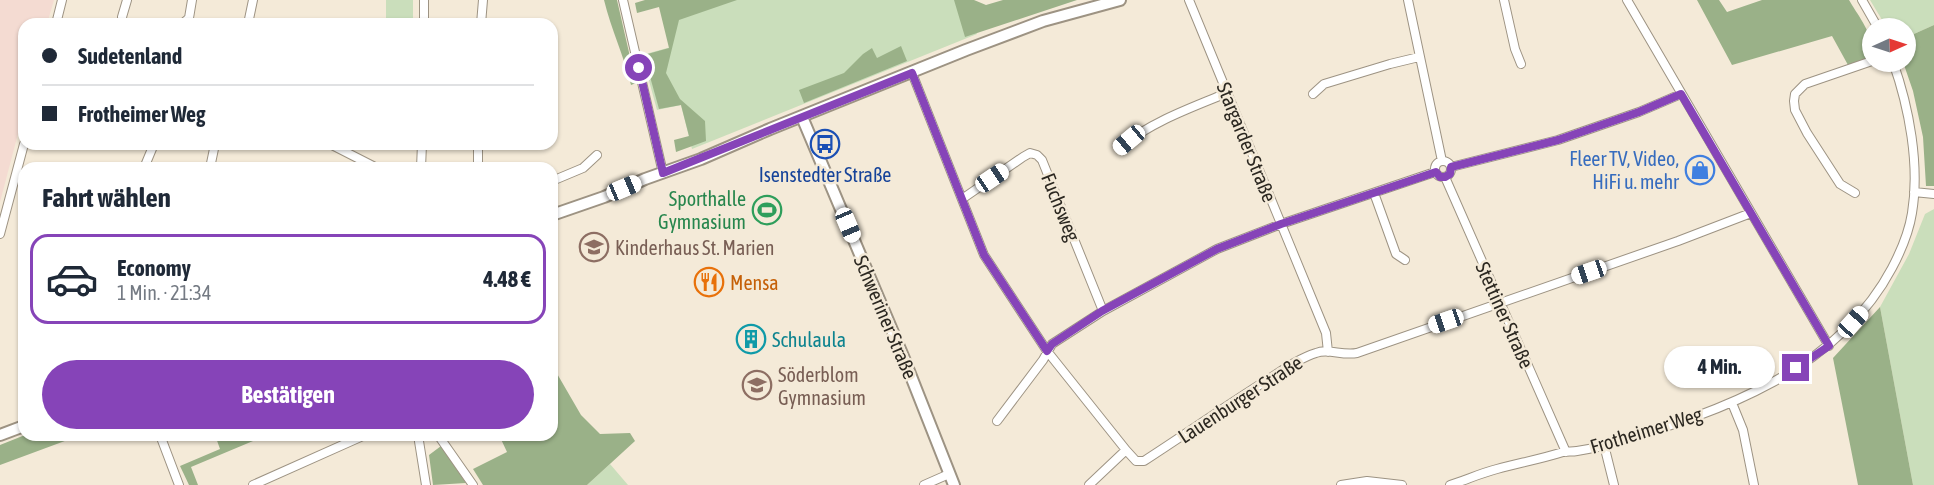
<!DOCTYPE html>
<html lang="de">
<meta charset="utf-8">
<style>
:root{--surface:#fff;--page:#f6f6f7;--text:#1f2937;--muted:#747a83;--line:#e0e1e3;--accent:#8644b8}
body{margin:0;font-family:"Asap Condensed",sans-serif;background:var(--page);color:var(--text);height:100vh;display:flex;flex-direction:column;font-size:22px;white-space:nowrap}
*{box-sizing:border-box;margin:0}
p{font-size:20px;color:var(--muted)}
.icon{flex:none;width:33px;height:33px;fill:none;stroke:currentColor;stroke-width:2;stroke-linecap:round;stroke-linejoin:round}
.map{position:relative;flex:1;overflow:hidden}
.drawer{position:absolute;left:18px;top:162px;width:540px;height:279px;display:flex;flex-direction:column;background:var(--surface);border-radius:18px;box-shadow:0 2px 4px #0004}
.drawer>*{flex:none}
.guide{position:absolute;left:18px;top:18px;width:540px;height:132px;border-radius:18px;box-shadow:0 2px 4px #0004;display:grid;align-content:center;height:132px;padding:0 24px;background:var(--surface)}
.needle{width:39px;rotate:87deg}
.buttons{position:absolute;left:1862px;top:18px;display:grid;gap:12px}
.buttons a{display:grid;place-items:center;width:54px;height:54px;border-radius:50%;background:var(--surface);box-shadow:0 2px 4px #0004;font-size:30px}
.end{position:absolute;width:27px;height:27px;margin:-14px;border:8px solid #8644b8;background:#fff;box-shadow:0 0 0 3px #fff}
.from{border-radius:50%}
.bubble{position:absolute;height:42px;border-radius:21px;background:var(--surface);box-shadow:0 2px 4px #0004;font-size:20px;font-weight:700;line-height:42px;text-align:center}
.car{position:absolute;width:18px;height:36px;margin:-18px -9px;border-radius:8px;box-shadow:0 0 4px 2px #0007;background:linear-gradient(#fff 24%,#345 0 40%,#fff 0 76%,#345 0 86%,#fff 0)}
.guide b{display:flex;align-items:center;gap:21px;height:57px;font-size:22px}
.guide b+b{border-top:2px solid var(--line)}
.guide i{width:15px;height:15px;background:var(--text)}
ul{padding:0;list-style:none}
li{display:flex;align-items:center;gap:18px;height:90px;margin:0 12px 9px;padding:0 12px;border:3px solid transparent;border-radius:18px}
li div{flex:1}
li b{display:block;font-size:22px}
li em{font-style:normal;font-weight:700}
li.active{border-color:var(--accent)}
li>.icon{width:54px;height:54px;stroke-width:1.5}
h2{padding:0 24px;font-size:27px;line-height:72px}
.primary-button{display:flex;gap:12px;margin-top:auto;padding:12px 24px}
.primary-button a{flex:1;height:69px;border-radius:36px;background:var(--accent);color:#fff;font-size:24px;font-weight:700;line-height:69px;text-align:center}
.map>svg:first-child{display:block}
</style>
<div class="map">
<svg width="1934" height="485" viewBox="0 0 1934 485">
<rect width="100%" height="100%" fill="#f4ead8"/>
<path fill="#f4dbd2" d="M0 0H54L47 24H24V111L0 202Z"/>
<path fill="#cadebb" d="M386 0H413V24H386Z
M698 0H960L977 34 692 149 681 105 657 110 642 55 671 47 663 16Z
M1870 0H1934V25L1905 38V28H1887Z
M1934 209V485H1913L1880 307 1909 254 1925 214Z
M610 464 628 485H587Z"/>
<path fill="#9ab188" d="M604 0H617L636 83 631 85C624 56 611 29 604 0Z
M645 0H737L679 20 666 73 680 99 705 121 706 141 676 152 674 140 689 136 681 105 659 109 644 55 669 48 659 7 637 13 635 3Z
M954 0H974L986 5 1003 0H1077L965 37Z
M1697 0H1719L1727 12 1762 0H1849C1858 16 1878 39 1870 58L1848 65 1832 36 1732 65Z
M1934 25V186H1926L1923 137 1913 91 1903 62H1905V38Z
M901 46 907 61 804 103 799 90 844 73 863 54 872 48 877 58Z
M1880 307 1913 485H1858L1833 358Z
M552 365 581 415 600 434 630 433 635 441 587 485H483L473 469 507 452 499 435H552Z
M25 435H81L0 465V445Z
M215 435H267L191 467 198 485H189L180 466 220 449Z
M441 446 466 483 433 485 429 455Z"/>
<g fill="none" stroke-linecap="round" stroke-linejoin="round">
<g stroke="#9d9383" stroke-width="10">
<path id="minor" d="M424 0V24
M623 0 663 173
M1189 0 1326 333 1328 352
M1408 0 1442 161
M1504 0 1515 49 1521 64
M1627 0 1829 346
M1862 0 1878 28
M56 24 62 0
M123 24 122 17 127 0
M182 24 189 18 192 0
M248 24 253 0
M481 24 483 0
M912 73 984 255 1047 351 1126 450
M1313 94 1324 84 1390 64 1419 57
M330 144 377 168
M478 144V168
M1119 148C1151 122 1190 108 1227 93
M1435 169a8 8 0 1 1 16 0a8 8 0 1 1-16 0Z
M1451 167 1558 140 1639 112 1681 94
M144 168 154 144
M210 168 215 144
M421 168 422 144
M1445 177 1566 452
M552 181 583 168 597 155
M1914 192 1934 194
M1374 193 1396 254 1405 260
M1855 193 1840 184 1807 133 1795 110 1794 101 1795 94 1805 84 1872 61
M962 199 1023 157 1030 153 1037 155 1042 160 1103 311
M0 234 24 144
M1732 403 1743 430 1754 485
M997 421 1043 360 1052 344 1103 311 1217 249 1281 224 1435 172
M160 435 179 485
M418 435 426 485
M438 435 473 485
M1604 445 1614 485
M253 485 365 435
M924 485 949 474
M1089 485 1126 450 1136 461H1144C1184 435 1223 408 1264 382 1280 372 1297 359 1316 353 1328 348 1342 356 1357 353L1678 241 1751 213
M1341 485 1367 481 1402 485
M1450 485C1466 480 1481 473 1497 469 1519 463 1541 459 1563 452 1568 451 1572 452 1577 451 1590 449 1604 446 1616 442 1721 412 1838 370 1892 268 1901 251 1909 232 1912 213 1920 165 1909 107 1893 62"/>
</g>
<g stroke="#9d9383" stroke-width="14">
<path id="tertiary" d="M802 117 905 361 954 485
M552 215 604 197 645 179 701 159 770 129 966 50 1043 21 1120 0
M0 435 24 426"/>
</g>
<use href="#minor" stroke="#fff" stroke-width="8"/>
<use href="#tertiary" stroke="#fff" stroke-width="10"/>
</g>
<g fill="none" stroke-linecap="round" stroke-linejoin="round">
<path stroke="#8644b8" stroke-width="8" d="M639 68 663 173 912 73 984 255 1047 351 1052 344 1102 311 1217 249 1281 224 1436 172 1440 177H1445L1450 174 1451 167 1558 140 1639 112 1681 94 1829 346 1796 368"/>
</g>
<defs>
<g id="bus-ring" transform="scale(1.5)"><circle r="9.5" fill="#f4ead8" stroke="#1a4fb4" stroke-width="1.5"/><path d="M-5-6H5V4H4V6H2V4H-2V6H-4V4H-5ZM-3.5-4V0h7V-4ZM-3.5 1.2v1.5H-2V1.2ZM2 1.2v1.5H3.5V1.2Z" fill="#1a4fb4"/></g>
<g id="shop-ring" transform="scale(1.5)"><circle r="9.5" fill="#f4ead8" stroke="#3f7fe0" stroke-width="1.5"/><path d="M-5-2.5h2.3a2.7 3.5 0 0 1 5.4 0H5L5.5 6h-11ZM-1.5-2.5h3a1.5 2.3 0 0 0-3 0Z" fill="#3f7fe0"/></g>
<g id="stadium-ring" transform="scale(1.5)"><circle r="9.5" fill="#f4ead8" stroke="#2e9e5b" stroke-width="1.5"/><path d="M0-5a6.5 5 0 1 0 0 10a6.5 5 0 1 0 0-10ZM-3.5-1.8h7v3.6h-7Z" fill="#2e9e5b"/></g>
<g id="school-ring" transform="scale(1.5)"><circle r="9.5" fill="#f4ead8" stroke="#8d6e63" stroke-width="1.5"/><path d="M0-5L7-2L0 1L-7-2ZM-4 1L0 2.5L4 1V4Q0 6-4 4Z" fill="#8d6e63"/></g>
<g id="restaurant-ring" transform="scale(1.5)"><circle r="9.5" fill="#f4ead8" stroke="#e8710a" stroke-width="1.5"/><path d="M-5-6h1v4h1v-4h1v4h1v-4h1v5L-1.5 .5V6h-2V.5L-5-1ZM5-6V6H3V1.5H1.5Q1.5-4 5-6Z" fill="#e8710a"/></g>
<g id="building-ring" transform="scale(1.5)"><circle r="9.5" fill="#f4ead8" stroke="#0f9aa8" stroke-width="1.5"/><path d="M-4-6H4V6H1V3H-1V6H-4ZM-2.5-4.3h1.7v1.8h-1.7ZM.8-4.3h1.7v1.8H.8ZM-2.5-1h1.7V.8h-1.7ZM.8-1h1.7V.8H.8Z" fill="#0f9aa8"/></g>
</defs>
<g fill-rule="evenodd">
<use href="#bus-ring" x="825" y="144"/>
<use href="#shop-ring" x="1700" y="170"/>
<use href="#stadium-ring" x="767" y="210"/>
<use href="#school-ring" x="594" y="247"/>
<use href="#restaurant-ring" x="709" y="282"/>
<use href="#building-ring" x="751" y="339"/>
<use href="#school-ring" x="757" y="385"/>
</g>
<g text-anchor="middle" dominant-baseline="central" stroke-width="5" stroke-linejoin="round" paint-order="stroke">
<g font-size="20" fill="#2c2821" stroke="#f4ead8">
<text transform="translate(1247 142) rotate(68)">Stargarder Straße</text>
<text transform="translate(1061 207) rotate(68)">Fuchsweg</text>
<text transform="translate(1505 315) rotate(66)">Stettiner Straße</text>
<text transform="translate(886 317) rotate(67)">Schweriner Straße</text>
<text transform="translate(1240 399) rotate(-33)">Lauenburger Straße</text>
<text transform="translate(1646 430) rotate(-17)">Frotheimer Weg</text>
</g>
<g font-size="20" fill="#366cbe" stroke="#f4ead8" text-anchor="end">
<text x="1679" y="158">Fleer TV, Video,<tspan x="1679" dy="23">HiFi u. mehr</tspan></text>
</g>
<g font-size="20" fill="#164399" stroke="#f4ead8">
<text x="825" y="174">Isenstedter Straße</text>
</g>
<g font-size="20" fill="#27864d" stroke="#f4ead8" text-anchor="end">
<text x="746" y="198">Sporthalle<tspan x="746" dy="23">Gymnasium</tspan></text>
</g>
<g font-size="20" fill="#785e54" stroke="#f4ead8" text-anchor="start">
<text x="615" y="247">Kinderhaus St. Marien</text>
<text x="778" y="374">Söderblom<tspan x="778" dy="23">Gymnasium</tspan></text>
</g>
<g font-size="20" fill="#c56008" stroke="#f4ead8" text-anchor="start">
<text x="730" y="282">Mensa</text>
</g>
<g font-size="20" fill="#0d838f" stroke="#f4ead8" text-anchor="start">
<text x="772" y="339">Schulaula</text>
</g>
</g>
</svg>
<div class="buttons">
<a><svg class="needle" viewBox="-14 -14 28 28"><path d="M0-13l5 13h-10z" fill="#e53935"/><path d="M0 13l5-13h-10z" fill="#747a83"/></svg></a>
</div>
<i class="end from" style="left:639px;top:68px"></i>
<i class="end" style="left:1796px;top:368px"></i>
<div class="bubble" style="left:1664px;top:346px;width:111px">4 Min.</div>
<i class="car" style="left:1129px;top:140px;rotate:230deg"></i>
<i class="car" style="left:992px;top:178px;rotate:56deg"></i>
<i class="car" style="left:624px;top:188px;rotate:67deg"></i>
<i class="car" style="left:848px;top:225px;rotate:157deg"></i>
<i class="car" style="left:1589px;top:272px;rotate:251deg"></i>
<i class="car" style="left:1446px;top:321px;rotate:251deg"></i>
<i class="car" style="left:1853px;top:322px;rotate:42deg"></i>
<div class="guide">
<b><i class="from"></i>Sudetenland</b>
<b><i></i>Frotheimer Weg</b>
</div>
<section class="drawer">
<h2>Fahrt wählen</h2>
<ul>
<li class="active"><svg class="icon" aria-label="car" viewBox="0 0 24 24"><path d="M5 17H2v-5l4-1 3-4h7l3 4 3 1v5h-3M9 17h6M6 11h13"/><circle cx="7" cy="17" r="2"/><circle cx="17" cy="17" r="2"/></svg><div><b>Economy</b><p>1 Min. · 21:34</p></div><em>4.48 €</em></li>
</ul>
<div class="primary-button"><a>Bestätigen</a></div>
</section>
</div>
